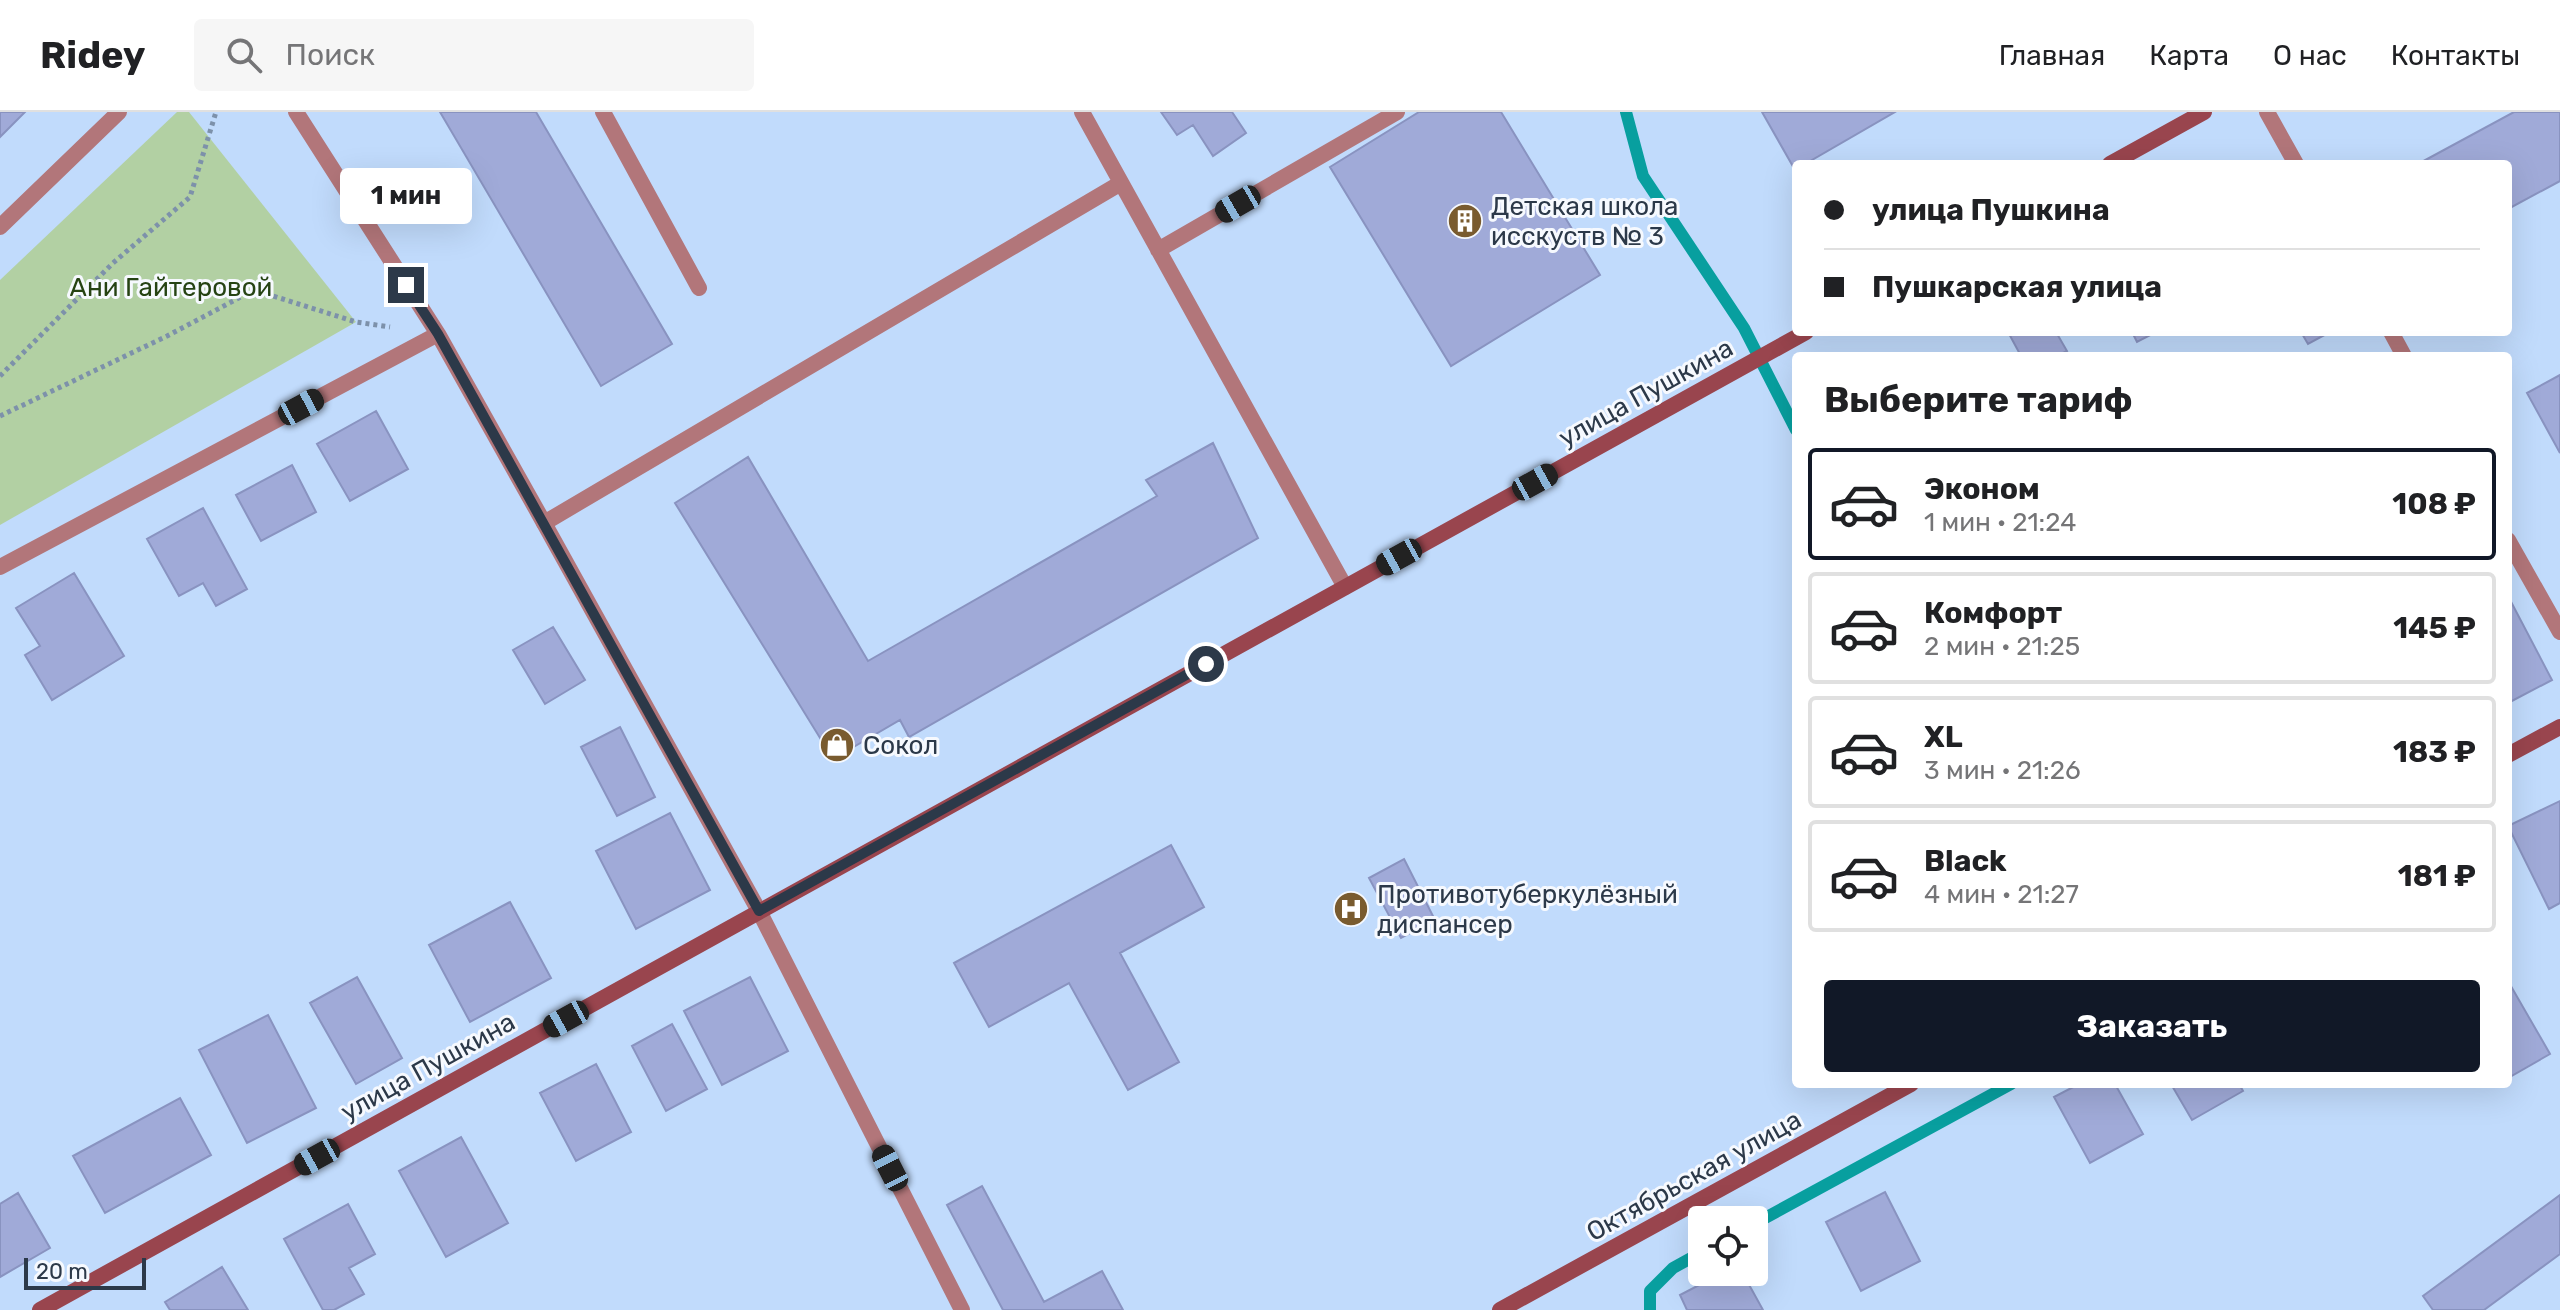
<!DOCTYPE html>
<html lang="ru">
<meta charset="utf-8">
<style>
:root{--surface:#fff;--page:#f6f6f6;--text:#202124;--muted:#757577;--line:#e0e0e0;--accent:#111827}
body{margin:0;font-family:Rubik,sans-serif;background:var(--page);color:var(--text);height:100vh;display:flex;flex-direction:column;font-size:30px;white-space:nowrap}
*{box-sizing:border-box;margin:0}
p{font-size:26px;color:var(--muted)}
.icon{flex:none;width:44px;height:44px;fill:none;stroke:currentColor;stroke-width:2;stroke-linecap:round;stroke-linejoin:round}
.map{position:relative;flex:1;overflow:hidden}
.drawer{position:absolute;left:1792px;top:240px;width:720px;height:736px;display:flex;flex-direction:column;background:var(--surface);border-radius:8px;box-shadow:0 8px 32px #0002}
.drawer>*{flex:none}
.hud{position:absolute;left:1792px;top:48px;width:720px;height:176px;border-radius:8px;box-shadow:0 8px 32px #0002;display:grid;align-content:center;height:176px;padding:0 32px;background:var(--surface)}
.tools{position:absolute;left:1688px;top:1094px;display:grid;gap:16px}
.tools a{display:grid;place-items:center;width:80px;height:80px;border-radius:8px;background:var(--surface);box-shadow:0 8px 32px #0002;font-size:40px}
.scale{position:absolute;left:24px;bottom:20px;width:122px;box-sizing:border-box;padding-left:8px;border:4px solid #2c3949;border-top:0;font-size:22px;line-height:28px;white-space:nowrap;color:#2c3949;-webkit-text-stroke:6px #f6f9fe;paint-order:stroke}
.end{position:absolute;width:36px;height:36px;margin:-18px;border:10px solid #2c3949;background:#fff;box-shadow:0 0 0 4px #fff}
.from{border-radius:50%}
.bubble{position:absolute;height:56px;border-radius:8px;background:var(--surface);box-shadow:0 8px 32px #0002;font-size:26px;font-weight:700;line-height:56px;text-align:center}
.car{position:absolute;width:24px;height:48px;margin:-24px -12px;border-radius:10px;box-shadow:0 0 6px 2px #0007;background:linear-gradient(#222 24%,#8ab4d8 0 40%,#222 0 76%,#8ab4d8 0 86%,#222 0)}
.hud b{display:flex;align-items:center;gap:28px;height:76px;font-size:30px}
.hud b+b{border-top:2px solid var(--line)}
.hud i{width:20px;height:20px;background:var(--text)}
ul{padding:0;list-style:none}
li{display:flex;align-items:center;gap:24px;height:112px;margin:0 16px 12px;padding:0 16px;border:4px solid var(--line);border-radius:8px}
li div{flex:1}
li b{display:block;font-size:30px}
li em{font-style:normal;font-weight:700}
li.on{border-color:var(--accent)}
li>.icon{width:72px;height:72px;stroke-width:1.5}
h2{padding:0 32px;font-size:36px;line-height:96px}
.cta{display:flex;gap:16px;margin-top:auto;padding:16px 32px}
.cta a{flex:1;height:92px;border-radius:8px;background:var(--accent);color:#fff;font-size:32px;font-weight:700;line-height:92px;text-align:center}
header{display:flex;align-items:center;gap:48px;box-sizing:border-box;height:112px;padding:0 40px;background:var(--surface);border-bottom:2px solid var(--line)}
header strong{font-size:38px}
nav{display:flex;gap:44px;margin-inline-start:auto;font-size:28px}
.search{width:560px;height:72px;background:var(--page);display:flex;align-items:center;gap:20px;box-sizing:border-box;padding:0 28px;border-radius:8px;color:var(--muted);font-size:30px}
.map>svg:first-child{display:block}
</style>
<header>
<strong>Ridey</strong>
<div class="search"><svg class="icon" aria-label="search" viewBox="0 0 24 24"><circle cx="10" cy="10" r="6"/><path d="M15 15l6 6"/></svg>Поиск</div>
<nav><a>Главная</a><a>Карта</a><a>О нас</a><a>Контакты</a></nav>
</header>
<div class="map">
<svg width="2560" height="1198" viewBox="0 0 2560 1198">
<rect width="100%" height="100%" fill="#c1dbfc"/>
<path fill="#b2d0a3" d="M177 0H189L356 210 0 413V168Z"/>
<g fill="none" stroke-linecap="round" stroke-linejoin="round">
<path stroke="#089f9f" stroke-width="12" d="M1626 0 1643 64 1744 216 1796 318
M1754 1112 2011 972
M1650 1198V1179L1673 1156 1702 1140"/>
</g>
<path fill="#a0aad8" stroke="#8993c0" stroke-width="2" d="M0 0H25L0 25Z
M440 0H536L672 232 601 274Z
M1161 0H1232L1246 21 1213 44 1193 13 1177 23Z
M1419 0H1501L1600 163 1451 254 1330 55Z
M1762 0H1895L1805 52H1796L1795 58Z
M2514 0H2560V69L2508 97V52H2418Z
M2008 220H2056L2067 239 2057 244H2021Z
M2132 220H2156L2137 230Z
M2301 220H2330L2308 232Z
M2560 263V341L2527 281Z
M376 299 408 357 350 389 317 332Z
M1213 331 1258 426 909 625 900 608 833 647 675 391 748 345 868 549 1157 384 1146 368Z
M292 353 316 400 261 429 236 383Z
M203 396 247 477 216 494 203 471 179 484 147 427Z
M74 461 124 544 52 588 25 543 40 534 16 496Z
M2508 484 2552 568 2508 591Z
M553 515 585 568 545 592 513 538Z
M620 615 655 685 617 704 581 635Z
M2560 689V791L2549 797 2508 714Z
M670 701 710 778 636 817 596 739Z
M1171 733 1204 795 1120 841 1179 950 1128 978 1069 871 989 915 954 851Z
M1404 747 1435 808 1401 826 1369 766Z
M510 790 551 866 470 910 429 833Z
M357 865 402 946 356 972 310 891Z
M750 865 788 939 722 973 684 899Z
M2508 869 2550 942 2508 966Z
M268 903 316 996 247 1031 199 938Z
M672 912 707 977 666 999 632 934Z
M596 952 631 1020 576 1049 540 981Z
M2079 972H2115L2143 1022 2090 1051 2054 985Z
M2171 972H2239L2243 979 2192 1008Z
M180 986 211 1043 105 1101 73 1044Z
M461 1025 508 1111 446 1145 399 1059Z
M982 1074 1044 1190 1102 1159 1123 1198H1003L947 1093Z
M1885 1080 1920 1149 1861 1179 1826 1110Z
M18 1081 50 1136 0 1165V1092Z
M2560 1083V1142L2484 1198H2433L2423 1184Z
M348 1092 375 1142 349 1156 364 1182 334 1198H323L284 1127Z
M222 1155 248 1198H170L165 1190Z
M1724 1160H1742L1763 1198H1687L1680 1183Z"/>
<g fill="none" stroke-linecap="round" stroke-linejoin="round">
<path stroke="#7d91aa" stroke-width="5" stroke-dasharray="4 4" stroke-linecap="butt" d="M0 264 113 151 190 85 216 0
M0 304 167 224 254 178 356 210 390 215"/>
<path stroke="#b2767a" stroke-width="16" d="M603 0 699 176
M1082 0 1345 475
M1158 138 1397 0
M544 411 1121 71"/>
<path stroke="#b2767a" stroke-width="16" d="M296 0 438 222 544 411 759 799 962 1198
M2267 0 2296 52
M0 115 119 0
M2391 220 2404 244
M2508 428 2560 520
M0 455 438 222"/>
<path stroke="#99454e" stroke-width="16" d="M2110 52 2204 0
M2508 643 2560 615
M40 1198 1806 220
M1500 1198 1911 972"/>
</g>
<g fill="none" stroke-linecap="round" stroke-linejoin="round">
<path stroke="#2c3949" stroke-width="10" d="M406 173 438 222 759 799 1206 552"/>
</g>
<defs>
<g id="building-disc" transform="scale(1.8)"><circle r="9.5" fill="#795b2f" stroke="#f6f9fe"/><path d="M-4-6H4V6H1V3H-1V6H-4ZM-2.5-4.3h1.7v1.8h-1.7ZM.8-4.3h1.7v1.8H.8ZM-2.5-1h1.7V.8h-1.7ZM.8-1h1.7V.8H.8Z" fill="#fff"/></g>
<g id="shop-disc" transform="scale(1.8)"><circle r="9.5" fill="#795b2f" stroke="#f6f9fe"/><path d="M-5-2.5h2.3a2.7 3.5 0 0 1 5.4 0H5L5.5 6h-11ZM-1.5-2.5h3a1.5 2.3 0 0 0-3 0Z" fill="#fff"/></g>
<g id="hospital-disc" transform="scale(1.8)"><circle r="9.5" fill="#795b2f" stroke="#f6f9fe"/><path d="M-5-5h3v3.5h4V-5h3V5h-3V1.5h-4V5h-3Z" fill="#fff"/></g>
</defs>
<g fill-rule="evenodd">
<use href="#building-disc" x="1465" y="109"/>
<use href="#shop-disc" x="837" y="633"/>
<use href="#hospital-disc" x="1351" y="797"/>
</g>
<g text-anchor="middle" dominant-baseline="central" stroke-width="6" stroke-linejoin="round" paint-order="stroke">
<g font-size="26" fill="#2c3949" stroke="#f6f9fe" text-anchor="start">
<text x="1491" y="94">Детская школа<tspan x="1491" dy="30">исскуств № 3</tspan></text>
<text x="863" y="633">Сокол</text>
<text x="1377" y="782">Противотуберкулёзный<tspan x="1377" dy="30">диспансер</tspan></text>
</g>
<g font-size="26" fill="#264313" stroke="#f6f9fe">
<text x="171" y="175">Ани Гайтеровой</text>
</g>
<g font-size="26" fill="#2c3949" stroke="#f6f9fe">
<text transform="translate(1646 281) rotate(-29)">улица Пушкина</text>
<text transform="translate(428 955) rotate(-29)">улица Пушкина</text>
<text transform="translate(1694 1064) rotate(-29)">Октябрьская улица</text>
</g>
</g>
</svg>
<div class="tools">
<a><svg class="icon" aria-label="locate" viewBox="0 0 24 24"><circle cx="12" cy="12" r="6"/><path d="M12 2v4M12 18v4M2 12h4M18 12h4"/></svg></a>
</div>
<div class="scale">20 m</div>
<i class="end from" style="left:1206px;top:552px"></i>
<i class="end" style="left:406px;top:173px"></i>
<div class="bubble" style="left:340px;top:56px;width:132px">1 мин</div>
<i class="car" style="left:1238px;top:92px;rotate:240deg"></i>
<i class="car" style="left:301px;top:295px;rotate:62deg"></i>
<i class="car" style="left:1535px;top:370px;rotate:61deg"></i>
<i class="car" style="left:1399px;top:445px;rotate:241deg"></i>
<i class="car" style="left:566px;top:907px;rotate:241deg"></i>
<i class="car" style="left:317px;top:1045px;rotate:241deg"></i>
<i class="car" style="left:890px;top:1056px;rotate:333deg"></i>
<div class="hud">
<b><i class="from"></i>улица Пушкина</b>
<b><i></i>Пушкарская улица</b>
</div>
<section class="drawer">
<h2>Выберите тариф</h2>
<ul>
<li class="on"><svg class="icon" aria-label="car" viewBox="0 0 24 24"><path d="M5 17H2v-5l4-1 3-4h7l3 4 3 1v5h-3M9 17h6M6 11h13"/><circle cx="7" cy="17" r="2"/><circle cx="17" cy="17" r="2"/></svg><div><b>Эконом</b><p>1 мин · 21:24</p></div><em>108 ₽</em></li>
<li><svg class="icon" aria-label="car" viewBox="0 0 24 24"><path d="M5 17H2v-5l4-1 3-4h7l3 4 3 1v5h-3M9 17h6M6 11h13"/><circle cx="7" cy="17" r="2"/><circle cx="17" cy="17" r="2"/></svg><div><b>Комфорт</b><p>2 мин · 21:25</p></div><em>145 ₽</em></li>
<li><svg class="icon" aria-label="car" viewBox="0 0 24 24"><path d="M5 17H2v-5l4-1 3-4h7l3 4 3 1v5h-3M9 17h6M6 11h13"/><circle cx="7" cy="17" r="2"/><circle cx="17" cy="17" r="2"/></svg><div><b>XL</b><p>3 мин · 21:26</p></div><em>183 ₽</em></li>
<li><svg class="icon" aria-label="car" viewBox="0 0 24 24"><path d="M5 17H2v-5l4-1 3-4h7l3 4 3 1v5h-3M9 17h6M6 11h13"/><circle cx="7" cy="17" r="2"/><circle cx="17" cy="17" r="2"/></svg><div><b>Black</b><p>4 мин · 21:27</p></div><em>181 ₽</em></li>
</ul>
<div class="cta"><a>Заказать</a></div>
</section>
</div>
